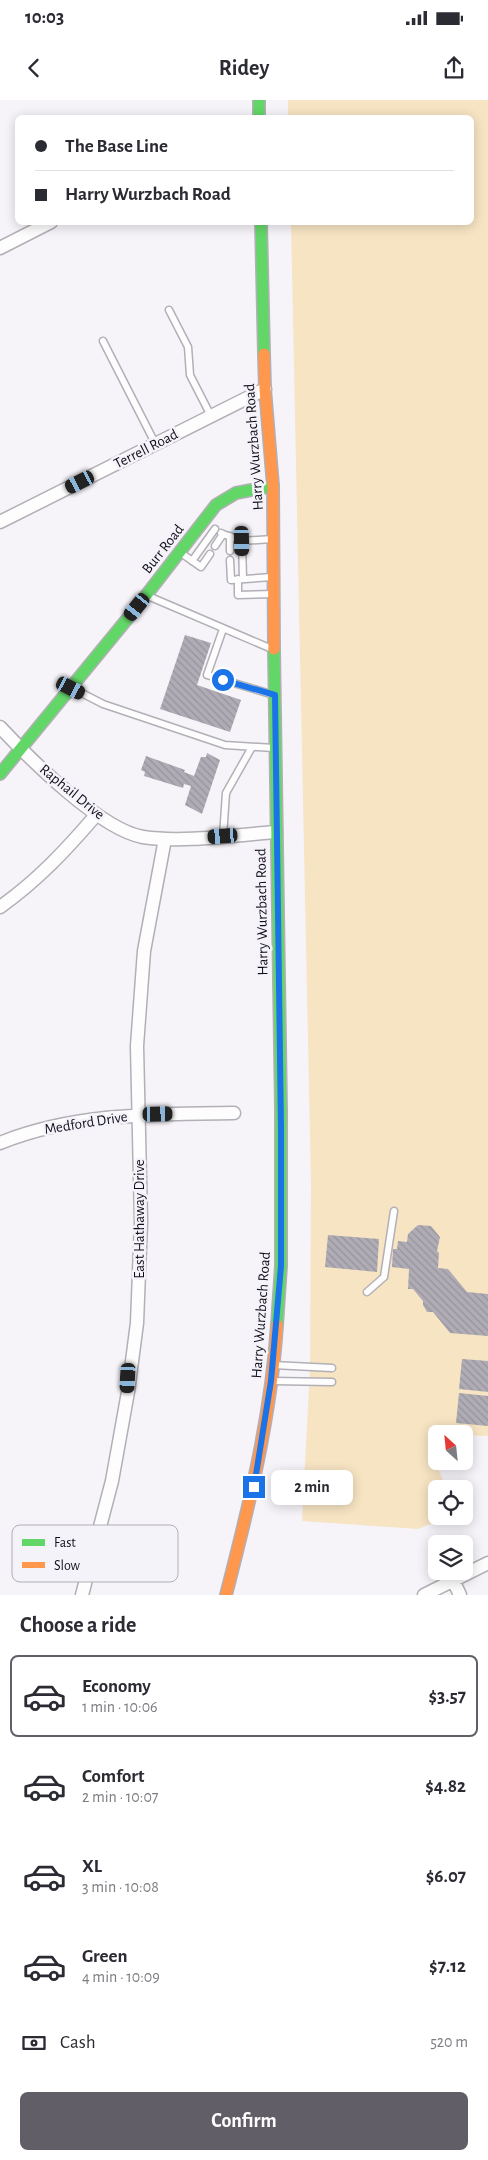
<!DOCTYPE html>
<meta charset="utf-8">
<style>
:root{--surface:#fff;--page:#f7f7f7;--text:#2b2b33;--muted:#7c7c81;--line:#e1e1e2;--accent:#625e67}
body{margin:0;font-family:"Alegreya Sans",sans-serif;background:var(--page);color:var(--text);height:100vh;display:flex;flex-direction:column;font-size:19px;white-space:nowrap}
*{box-sizing:border-box;margin:0}
p{font-size:16px;color:var(--muted)}
.icon{flex:none;width:28px;height:28px;fill:none;stroke:currentColor;stroke-width:2;stroke-linecap:round;stroke-linejoin:round}
.map{position:relative;height:1495px;overflow:hidden}
.details{display:flex;flex-direction:column;background:var(--surface);flex:1}
.details>*{flex:none}
.banner{position:absolute;left:15px;top:15px;width:459px;height:110px;border-radius:8px;box-shadow:0 2px 12px #0003;display:grid;align-content:center;height:110px;padding:0 20px;background:var(--surface)}
.needle{width:32px;rotate:333deg}
.fabs{position:absolute;left:428px;top:1325px;display:grid;gap:10px}
.fabs a{display:grid;place-items:center;width:45px;height:45px;border-radius:8px;background:var(--surface);box-shadow:0 2px 12px #0003;font-size:25px}
.end{position:absolute;width:22px;height:22px;margin:-11px;border:6px solid #1a73e8;background:#fff;box-shadow:0 0 0 2px #fff}
.from{border-radius:50%}
.bubble{position:absolute;height:35px;border-radius:8px;background:var(--surface);box-shadow:0 2px 12px #0003;font-size:16px;font-weight:700;line-height:35px;text-align:center}
.car{position:absolute;width:15px;height:30px;margin:-15px -8px;border-radius:6px;box-shadow:0 0 4px 1px #0007;background:linear-gradient(#222 24%,#8ab4d8 0 40%,#222 0 76%,#8ab4d8 0 86%,#222 0)}
.banner b{display:flex;align-items:center;gap:18px;height:48px;font-size:19px}
.banner b+b{border-top:1px solid var(--line)}
.banner i{width:12px;height:12px;background:var(--text)}
ul{padding:0;list-style:none}
li{display:flex;align-items:center;gap:15px;height:82px;margin:0 10px 8px;padding:0 10px;border:2px solid transparent;border-radius:8px}
li div{flex:1}
li b{display:block;font-size:19px}
li em{font-style:normal;font-weight:700}
li.current{border-color:var(--accent)}
li>.icon{width:45px;height:45px;stroke-width:1.5}
h2{padding:0 20px;font-size:22px;line-height:60px}
.pay{display:flex;align-items:center;gap:12px;height:55px;padding:0 20px;font-size:19px}
.pay p{margin-inline-start:auto}
.cta{display:flex;gap:10px;margin-top:auto;padding:10px 20px}
.cta a{flex:1;height:58px;border-radius:8px;background:var(--accent);color:#fff;font-size:20px;font-weight:700;line-height:58px;text-align:center}
.status{display:flex;justify-content:space-between;align-items:center;height:35px;padding:0 25px;background:var(--surface);direction:ltr}
.status svg{height:14px;fill:currentColor}
header{display:flex;justify-content:space-between;align-items:center;height:65px;padding:0 20px;background:var(--surface);font-size:22px;font-weight:700}
.map>svg:first-child{display:block}
</style>
<div class="status"><b>10:03</b><svg viewBox="0 0 49 12"><path d="M0 12V9h3v3zM5 12V6h3v6zM10 12V3h3v9zM15 12V0h3v12zM26 1h20v11H26zM47 4h2v5h-2z"/></svg></div>
<header><svg class="icon" aria-label="back" viewBox="0 0 24 24"><path d="M15 5l-7 7 7 7"/></svg>Ridey<svg class="icon" aria-label="share" viewBox="0 0 24 24"><path d="M12 15V3M7 8l5-5 5 5M5 13v7h14v-7"/></svg></header>
<div class="map">
<svg width="488" height="1495" viewBox="0 0 488 1495">
<defs>
<pattern id="building-back-hatch" width="6" height="6" patternUnits="userSpaceOnUse" patternTransform="scale(1.25)"><rect width="6" height="6" fill="#b0acb5"/><path d="M-1 5l2 2M0 0l6 6M5-1l2 2" fill="none" stroke="#96939b"/></pattern>
</defs>
<rect width="100%" height="100%" fill="#f6f4f9"/>
<path fill="#f7e4c3" d="M288 0H488V1336L436 1334 430 1346 446 1389H436V1416H449L418 1429 302 1421 310 1268 311 1085 291 123 471 122V18L288 17Z"/>
<path fill="url(#building-back-hatch)" d="M185 535 211 543 197 585 241 600 230 632 160 609Z
M207 653 220 660 202 714 185 705 191 686 184 684 183 688 144 676 145 672 141 670 146 656 185 670 184 672 194 676 201 657H206Z
M418 1125 431 1126 440 1137 437 1151 439 1153 438 1168 448 1169 467 1192 488 1194V1236L450 1233 433 1212H427L423 1205V1201L413 1189H408L409 1169 392 1167 393 1149H397L398 1141 407 1142 408 1134Z
M328 1135 379 1139 377 1172 325 1167Z
M462 1259 488 1261V1292L459 1289Z
M459 1293 488 1296V1326L456 1323Z"/>
<g fill="none" stroke-linecap="round" stroke-linejoin="round">
<g stroke="#b2afb6" stroke-width="9">
<path id="lane" d="M169 210 188 247 190 275 211 316
M103 241 156 345
M223 434 242 441 273 439
M230 436V451
M242 441 243 479
M215 446 223 434 221 433
M181 453 201 467 210 454
M230 460 231 480 272 477
M192 461 215 429
M238 479V495L274 494
M148 496 272 549
M223 529 207 575 274 595
M72 588 103 604 225 645 274 648
M223 736 226 693 252 647
M367 1192 384 1177 394 1111
M273 1265 332 1268
M273 1281 332 1282"/>
</g>
<g stroke="#b2afb6" stroke-width="15">
<path id="street" d="M0 148 51 122
M0 422 265 289
M0 627C30 659 101 730 143 737 183 743 235 735 276 732
M0 807C37 781 67 749 96 715
M0 1043C74 1013 155 1014 234 1013
M453 1480 460 1495
M82 1495 112 1381 128 1292 137 1223 141 1122 137 946 144 851 165 739
M424 1495 488 1463"/>
</g>
<g stroke="#b2afb6" stroke-width="14">
<path id="fast" d="M259 0V18
M261 122 264 254
M274 549 281 1010V1166L277 1225
M0 674 137 507 216 405 236 393 273 386"/>
</g>
<g stroke="#b2afb6" stroke-width="14">
<path id="slow" d="M264 254 265 289 273 386 274 549
M226 1495C249 1406 271 1317 277 1225"/>
</g>
<use href="#lane" stroke="#fefdfe" stroke-width="6"/>
<use href="#street" stroke="#fefdfe" stroke-width="12"/>
<use href="#fast" stroke="#63d668" stroke-width="11"/>
<use href="#slow" stroke="#ff974d" stroke-width="11"/>
</g>
<g fill="none" stroke-linecap="round" stroke-linejoin="round">
<path stroke="#1a73e8" stroke-width="6" d="M223 580 275 595 281 1028V1166L271 1281 254 1387"/>
</g>
<g text-anchor="middle" dominant-baseline="central" stroke-width="5" stroke-linejoin="round" paint-order="stroke">
<g font-size="15" fill="#120e19" stroke="#f5f3fa">
<text transform="translate(254 347) rotate(-94)">Harry Wurzbach Road</text>
<text transform="translate(146 349) rotate(-27)">Terrell Road</text>
<text transform="translate(163 449) rotate(-52)">Burr Road</text>
<text transform="translate(72 692) rotate(39)">Raphail Drive</text>
<text transform="translate(262 812) rotate(-91)">Harry Wurzbach Road</text>
<text transform="translate(86 1023) rotate(-9)">Medford Drive</text>
<text transform="translate(139 1119) rotate(-90)">East Hathaway Drive</text>
<text transform="translate(261 1215) rotate(-86)">Harry Wurzbach Road</text>
</g>
</g>
<rect x="12" y="1425" width="166" height="57" rx="8" fill="#f5f3fa" stroke="#b1aeb6" stroke-width="1"/>
<rect x="22" y="1439" width="23" height="7" fill="#63d668"/>
<rect x="22" y="1462" width="23" height="6" fill="#ff974d"/>
<g font-size="14" fill="#120e19">
<text x="54" y="1447">Fast</text>
<text x="54" y="1470">Slow</text>
</g>
</svg>
<div class="fabs">
<a><svg class="needle" viewBox="-14 -14 28 28"><path d="M0-13l5 13h-10z" fill="#e53935"/><path d="M0 13l5-13h-10z" fill="#7c7c81"/></svg></a>
<a><svg class="icon" aria-label="locate" viewBox="0 0 24 24"><circle cx="12" cy="12" r="6"/><path d="M12 2v4M12 18v4M2 12h4M18 12h4"/></svg></a>
<a><svg class="icon" aria-label="layers" viewBox="0 0 24 24"><path d="M12 4l9 5-9 5-9-5zM3 14l9 5 9-5"/></svg></a>
</div>
<i class="end from" style="left:223px;top:580px"></i>
<i class="end" style="left:254px;top:1387px"></i>
<div class="bubble" style="left:271px;top:1370px;width:82px">2 min</div>
<i class="car" style="left:80px;top:382px;rotate:243deg"></i>
<i class="car" style="left:242px;top:441px;rotate:179deg"></i>
<i class="car" style="left:137px;top:507px;rotate:219deg"></i>
<i class="car" style="left:71px;top:588px;rotate:117deg"></i>
<i class="car" style="left:223px;top:736px;rotate:266deg"></i>
<i class="car" style="left:158px;top:1014px;rotate:89deg"></i>
<i class="car" style="left:128px;top:1278px;rotate:183deg"></i>
<div class="banner">
<b><i class="from"></i>The Base Line</b>
<b><i></i>Harry Wurzbach Road</b>
</div>
</div>
<section class="details">
<h2>Choose a ride</h2>
<ul>
<li class="current"><svg class="icon" aria-label="car" viewBox="0 0 24 24"><path d="M5 17H2v-5l4-1 3-4h7l3 4 3 1v5h-3M9 17h6M6 11h13"/><circle cx="7" cy="17" r="2"/><circle cx="17" cy="17" r="2"/></svg><div><b>Economy</b><p>1 min · 10:06</p></div><em>$3.57</em></li>
<li><svg class="icon" aria-label="car" viewBox="0 0 24 24"><path d="M5 17H2v-5l4-1 3-4h7l3 4 3 1v5h-3M9 17h6M6 11h13"/><circle cx="7" cy="17" r="2"/><circle cx="17" cy="17" r="2"/></svg><div><b>Comfort</b><p>2 min · 10:07</p></div><em>$4.82</em></li>
<li><svg class="icon" aria-label="car" viewBox="0 0 24 24"><path d="M5 17H2v-5l4-1 3-4h7l3 4 3 1v5h-3M9 17h6M6 11h13"/><circle cx="7" cy="17" r="2"/><circle cx="17" cy="17" r="2"/></svg><div><b>XL</b><p>3 min · 10:08</p></div><em>$6.07</em></li>
<li><svg class="icon" aria-label="car" viewBox="0 0 24 24"><path d="M5 17H2v-5l4-1 3-4h7l3 4 3 1v5h-3M9 17h6M6 11h13"/><circle cx="7" cy="17" r="2"/><circle cx="17" cy="17" r="2"/></svg><div><b>Green</b><p>4 min · 10:09</p></div><em>$7.12</em></li>
</ul>
<div class="pay"><svg class="icon" aria-label="cash" viewBox="0 0 24 24"><path d="M3 7h18v10H3z"/><circle cx="12" cy="12" r="2"/></svg>Cash<p>520 m</p></div>
<div class="cta"><a>Confirm</a></div>
</section>
